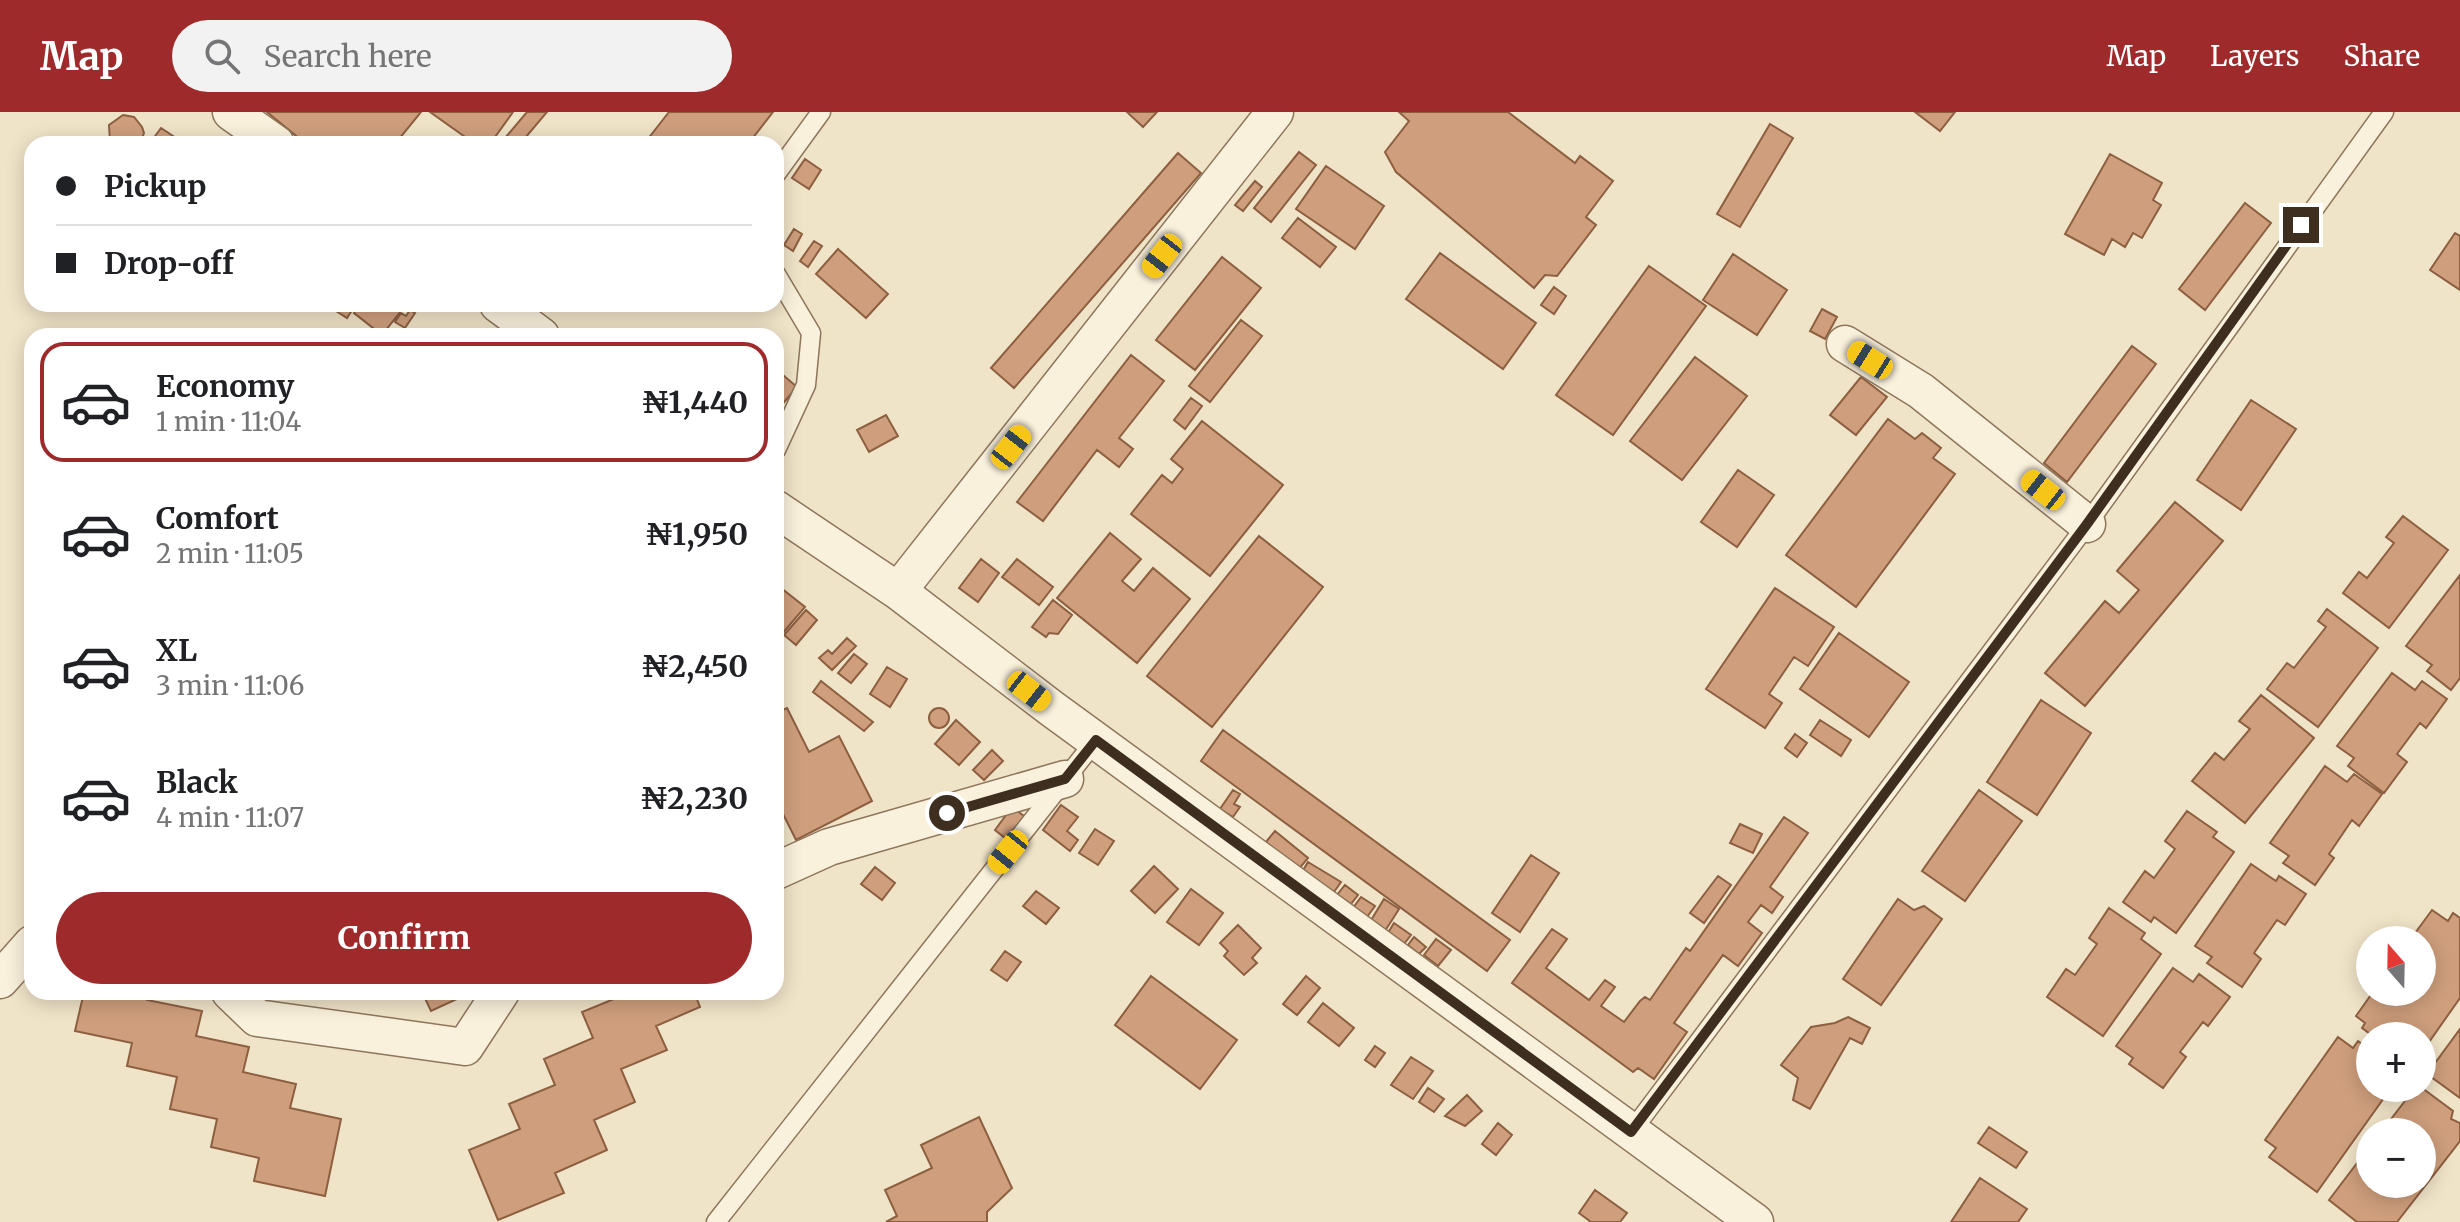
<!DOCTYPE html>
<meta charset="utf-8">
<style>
:root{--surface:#fff;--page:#f2f2f2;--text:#202124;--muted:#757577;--line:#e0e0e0;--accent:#9e2a2b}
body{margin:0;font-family:Merriweather,serif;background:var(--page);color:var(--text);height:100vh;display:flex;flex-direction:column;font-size:30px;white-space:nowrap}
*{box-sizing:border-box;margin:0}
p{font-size:26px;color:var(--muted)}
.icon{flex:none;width:44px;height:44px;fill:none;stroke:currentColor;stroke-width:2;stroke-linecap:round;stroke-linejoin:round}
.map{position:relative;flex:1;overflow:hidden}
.panel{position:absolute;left:24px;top:216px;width:760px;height:672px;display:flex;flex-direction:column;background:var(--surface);border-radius:24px;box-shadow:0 4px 20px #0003}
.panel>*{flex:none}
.hud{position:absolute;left:24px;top:24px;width:760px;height:176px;border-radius:24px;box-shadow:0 4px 20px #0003;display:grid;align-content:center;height:176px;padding:0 32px;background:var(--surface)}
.needle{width:52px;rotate:340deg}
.buttons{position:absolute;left:2356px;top:814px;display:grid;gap:16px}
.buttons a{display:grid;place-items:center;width:80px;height:80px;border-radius:50%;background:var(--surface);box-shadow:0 4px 20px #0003;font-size:40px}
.end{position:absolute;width:36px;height:36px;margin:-18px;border:10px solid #3d2e20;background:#fff;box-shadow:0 0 0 4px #fff}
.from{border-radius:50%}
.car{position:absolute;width:24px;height:48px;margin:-24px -12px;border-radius:10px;box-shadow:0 0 6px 2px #0007;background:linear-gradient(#f5c518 24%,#345 0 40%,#f5c518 0 76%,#345 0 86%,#f5c518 0)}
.hud b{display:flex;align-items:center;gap:28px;height:76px;font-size:30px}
.hud b+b{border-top:2px solid var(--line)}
.hud i{width:20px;height:20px;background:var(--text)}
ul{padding:14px 0 0;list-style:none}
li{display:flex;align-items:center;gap:24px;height:120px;margin:0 16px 12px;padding:0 16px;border:4px solid transparent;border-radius:24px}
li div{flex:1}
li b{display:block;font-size:30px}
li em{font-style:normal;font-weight:700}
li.selected{border-color:var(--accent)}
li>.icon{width:72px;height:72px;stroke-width:1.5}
.button{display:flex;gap:16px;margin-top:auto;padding:16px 32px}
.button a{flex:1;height:92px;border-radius:48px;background:var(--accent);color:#fff;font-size:32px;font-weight:700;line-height:92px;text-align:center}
header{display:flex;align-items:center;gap:48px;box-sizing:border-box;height:112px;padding:0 40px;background:var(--accent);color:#fff}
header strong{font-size:38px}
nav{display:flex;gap:44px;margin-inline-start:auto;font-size:28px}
.search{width:560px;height:72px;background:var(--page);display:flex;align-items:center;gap:20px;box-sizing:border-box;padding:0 28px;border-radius:44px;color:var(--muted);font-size:30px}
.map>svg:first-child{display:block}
</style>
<header>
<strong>Map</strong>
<div class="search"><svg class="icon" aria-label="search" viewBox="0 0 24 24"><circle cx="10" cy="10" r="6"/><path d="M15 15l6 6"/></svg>Search here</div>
<nav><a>Map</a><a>Layers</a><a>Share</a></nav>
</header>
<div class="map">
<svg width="2460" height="1110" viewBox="0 0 2460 1110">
<rect width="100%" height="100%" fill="#f0e4c8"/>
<path fill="#cf9f7d" stroke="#8d5f41" stroke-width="2" d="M267 0H421L395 32H306Z
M430 0H513L490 32H475Z
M527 0H547L520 32H500Z
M669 0H773L748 32H644Z
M1127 0H1157L1143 15Z
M1399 0H1508L1575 51 1580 44 1613 69 1586 105 1596 113 1557 164 1545 163 1534 176 1396 60 1385 40 1409 9Z
M1915 0H1955L1940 19Z
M123 3 134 5 142 15 144 21 140 32 110 30 109 13Z
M1770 12 1793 26 1740 115 1717 102Z
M161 16 185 32 150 31Z
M1299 40 1316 53 1271 110 1254 96Z
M1178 41 1201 61 1014 276 991 256Z
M2110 42 2162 71 2153 88 2161 93 2142 126 2133 121 2125 135 2112 127 2104 143 2065 122Z
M805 47 821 58 809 77 792 66Z
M1326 54 1384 94 1355 137 1296 97Z
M1255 69 1262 75 1243 99 1235 93Z
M2245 91 2271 111 2205 198 2179 177Z
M1298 106 1336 135 1320 155 1282 126Z
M794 117 802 122 793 139 784 133Z
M2455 121 2460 124V178L2430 158Z
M814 129 822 134 808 155 800 149Z
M838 137 888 182 866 206 816 162Z
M1440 141 1536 211 1503 257 1406 187Z
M1733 142 1787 178 1757 223 1703 188Z
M1222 145 1261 176 1195 258 1156 228Z
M1649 154 1706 194 1613 323 1556 283Z
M1554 175 1566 184 1554 202 1541 193Z
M340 192H356L347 206 336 199Z
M361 192H400L404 195 382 223 354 201Z
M1822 197 1837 205 1825 227 1810 219Z
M410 198 415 201 405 216 395 210 401 201 406 204Z
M1241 208 1262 224 1210 290 1189 274Z
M2132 234 2156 252 2067 370 2044 351Z
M1131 243 1164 269 1119 326 1133 337 1119 355 1097 338 1043 409 1017 390Z
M1695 245 1747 284 1682 368 1630 329Z
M776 257 797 275 780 295 776 291Z
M1861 265 1887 285 1856 323 1830 303Z
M1191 286 1202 294 1185 317 1174 308Z
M2251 288 2296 317 2241 398 2197 368Z
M886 303 898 324 869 340 857 318Z
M1888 307 1915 327 1922 321 1941 336 1933 346 1955 362 1856 495 1786 443Z
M1202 309 1283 373 1210 464 1131 402 1162 363 1172 371 1183 357 1171 347Z
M1738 358 1774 383 1737 435 1701 410Z
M2175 390 2223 429 2085 594 2045 561 2105 489 2119 501 2139 478 2117 459Z
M2403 404 2448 438 2389 516 2343 481 2359 460 2367 466 2394 431 2386 425Z
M1110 421 1141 447 1122 469 1134 479 1153 456 1190 487 1137 551 1057 486Z
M1259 424 1323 475 1212 615 1147 564Z
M981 447 999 461 978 490 959 476Z
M1017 447 1053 475 1039 493 1002 465Z
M2460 463V566L2451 578 2427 559 2432 553 2406 534Z
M776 472 805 495 781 523 776 519Z
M1775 476 1834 515 1808 554 1794 545 1769 582 1782 591 1765 616 1706 577Z
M1053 488 1072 503 1058 522 1049 521 1046 525 1032 515Z
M2327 497 2378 536 2318 615 2267 577 2287 551 2294 556 2326 515 2318 509Z
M806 498 817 508 796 533 784 523Z
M1839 521 1909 570 1869 625 1800 577Z
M847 526 856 534 832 558 819 546 828 538 832 542Z
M854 542 867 552 851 571 838 561Z
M887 555 907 567 890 595 870 582Z
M2392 561 2415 578 2422 569 2447 587 2426 616 2420 611 2397 642 2407 650 2384 681 2348 654 2354 646 2337 634Z
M821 569 873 610 864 619 813 580Z
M2261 583 2314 626 2245 711 2192 669 2215 641 2224 648 2250 617 2239 609Z
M2041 588 2091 621 2037 703 1987 670Z
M929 606a10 10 0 1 1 20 0a10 10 0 1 1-20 0Z
M787 596 809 640 839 624 872 689 796 728 776 688V601Z
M956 608 980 630 959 653 935 632Z
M1820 608 1851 628 1841 644 1810 623Z
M1223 618 1510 828 1487 859 1201 649Z
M1795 622 1807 631 1797 645 1785 636Z
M992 638 1003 649 984 668 973 658Z
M2325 654 2347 670 2354 662 2382 682 2359 714 2352 708 2329 742 2334 746 2315 773 2283 751 2289 744 2270 731Z
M1233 678 1240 682 1234 692 1240 695 1233 705 1220 697Z
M1979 678 2022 709 1965 789 1922 759Z
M1061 693 1078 705 1067 719 1078 728 1070 739 1043 718Z
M1012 695 1028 707 1010 730 995 718Z
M2187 699 2217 720 2213 725 2234 740 2176 821 2154 805 2151 810 2123 790 2145 759 2154 766 2175 737 2165 729Z
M1784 705 1808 721 1770 775 1783 785 1772 801 1761 793 1748 810 1762 821 1738 854 1723 843 1674 911 1687 920 1654 967 1638 956 1633 960 1512 871 1552 817 1567 827 1546 856 1589 888 1605 868 1615 875 1601 894 1624 910 1640 889 1645 885 1650 888 1686 836 1690 839Z
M1740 712 1762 722 1753 741 1730 731Z
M1095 717 1114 729 1098 753 1079 741Z
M1275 719 1308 746 1298 758 1265 731Z
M1531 743 1559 761 1520 820 1492 801Z
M1308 750 1341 770 1334 780 1302 760Z
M2251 752 2276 769 2279 764 2306 782 2285 813 2277 808 2254 841 2261 847 2242 875 2207 851 2212 845 2195 834Z
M1154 754 1178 777 1155 801 1131 779Z
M875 755 895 771 882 788 861 772Z
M1718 764 1731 773 1704 811 1690 801Z
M1345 773 1358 783 1351 792 1337 783Z
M1191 777 1223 801 1199 833 1167 810Z
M1036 779 1059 796 1046 812 1023 794Z
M1361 785 1375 794 1367 805 1353 796Z
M1384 787 1399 797 1385 819 1370 810Z
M1898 787 1914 798 1924 794 1942 807 1881 893 1843 867Z
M2109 796 2145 821 2141 827 2161 842 2103 924 2047 885 2066 857 2075 863 2097 832 2089 826Z
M2432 798 2448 809 2453 801 2460 806V886L2422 940V924H2373L2362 916 2365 911 2356 904 2373 880H2422V828H2410Z
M1394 811 1411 823 1404 832 1388 821Z
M1238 813 1261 836 1252 846 1257 851 1244 863 1224 844 1228 839 1220 831Z
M1414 825 1426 835 1419 842 1408 833Z
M1436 827 1451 838 1438 854 1424 843Z
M1005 839 1021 850 1007 869 991 858Z
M2173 856 2193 870 2199 862 2230 885 2208 914 2203 910 2180 940 2186 945 2163 976 2129 952 2133 946 2116 934Z
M1151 864 1237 928 1200 977 1115 913Z
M1306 864 1320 876 1297 903 1283 892Z
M84 880H149L147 888 202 899 196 924 249 935 243 960 296 972 290 996 341 1007 325 1084 254 1069 259 1046 211 1035 217 1007 170 997 177 965 127 954 132 931 75 919Z
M422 880H472L431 899Z
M631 880H694L700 895 656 914 667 938 621 957 635 990 594 1008 607 1038 555 1061 564 1081 498 1108 469 1038 520 1017 509 992 555 973 544 947 593 926 582 900Z
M1323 891 1354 916 1339 934 1308 910Z
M1848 905 1870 916 1862 932 1850 926 1810 997 1793 988 1798 966 1781 953 1811 915 1835 911Z
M2460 917V986L2427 962Z
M2338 925 2353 936 2358 929 2370 937V976H2391L2317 1080 2269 1045 2276 1036 2265 1028Z
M1375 934 1385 941 1375 955 1365 948Z
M1411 945 1433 959 1413 987 1391 973Z
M1428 976 1444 987 1434 1000 1419 990Z
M2415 976H2422L2453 999 2451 1007 2460 1011V1029L2397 1110H2357L2329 1088 2370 1034V1072H2422V1020H2381Z
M1467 983 1482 999 1465 1014 1445 1004Z
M979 1005 1012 1076 987 1100V1110H886L897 1104 885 1078 932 1056 921 1033Z
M1498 1011 1512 1023 1496 1043 1482 1032Z
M1989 1015 2027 1040 2016 1056 1978 1031Z
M1980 1066 2027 1097 2018 1110H1951Z
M1595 1078 1627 1101 1620 1110H1591L1579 1101Z"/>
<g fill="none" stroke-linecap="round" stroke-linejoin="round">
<g stroke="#8d765c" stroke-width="21">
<path id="service" d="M776 62 821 0
M776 162 811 221 806 273 776 338
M1631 1020 2077 426 2384 0
M716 1110 1096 628"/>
</g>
<g stroke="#8d765c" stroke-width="39">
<path id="minor" d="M231 0 276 32
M498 192 541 224
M1845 232 1921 279 2087 412
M776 397 898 479 1051 596 1755 1110
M898 479 1275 0
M776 759 829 735 1065 667
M0 868 32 832
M230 880 257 906 465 935 501 880"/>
</g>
<use href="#service" stroke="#faf1dc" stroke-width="18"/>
<use href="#minor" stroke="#faf1dc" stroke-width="36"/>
</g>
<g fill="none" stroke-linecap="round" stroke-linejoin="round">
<path stroke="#3d2e20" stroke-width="10" d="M947 701 1065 667 1096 628 1631 1020 2087 412 2301 113"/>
</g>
</svg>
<div class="buttons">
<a><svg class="needle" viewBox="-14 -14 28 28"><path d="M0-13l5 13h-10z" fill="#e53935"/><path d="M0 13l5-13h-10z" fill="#757577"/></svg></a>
<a>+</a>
<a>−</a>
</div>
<i class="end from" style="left:947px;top:701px"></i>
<i class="end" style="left:2301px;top:113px"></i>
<i class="car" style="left:1162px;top:144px;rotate:218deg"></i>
<i class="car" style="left:1870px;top:248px;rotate:302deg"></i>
<i class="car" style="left:1011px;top:335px;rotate:38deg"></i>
<i class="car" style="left:2043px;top:378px;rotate:308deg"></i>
<i class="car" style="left:1029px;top:579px;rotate:128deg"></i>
<i class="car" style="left:1008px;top:740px;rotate:219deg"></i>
<div class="hud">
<b><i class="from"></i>Pickup</b>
<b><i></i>Drop-off</b>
</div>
<section class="panel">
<ul>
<li class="selected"><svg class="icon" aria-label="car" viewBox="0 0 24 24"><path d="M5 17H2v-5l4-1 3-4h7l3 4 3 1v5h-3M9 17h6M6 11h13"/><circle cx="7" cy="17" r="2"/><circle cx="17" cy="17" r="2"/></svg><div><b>Economy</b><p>1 min · 11:04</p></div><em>₦1,440</em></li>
<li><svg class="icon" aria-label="car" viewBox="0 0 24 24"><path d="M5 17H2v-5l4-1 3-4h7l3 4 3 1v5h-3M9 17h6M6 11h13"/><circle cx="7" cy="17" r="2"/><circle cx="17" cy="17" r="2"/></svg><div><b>Comfort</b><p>2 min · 11:05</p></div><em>₦1,950</em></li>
<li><svg class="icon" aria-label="car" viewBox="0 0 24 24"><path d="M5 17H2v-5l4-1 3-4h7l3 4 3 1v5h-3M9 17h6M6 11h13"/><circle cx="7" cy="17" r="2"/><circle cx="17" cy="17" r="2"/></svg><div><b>XL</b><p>3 min · 11:06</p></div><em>₦2,450</em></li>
<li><svg class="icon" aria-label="car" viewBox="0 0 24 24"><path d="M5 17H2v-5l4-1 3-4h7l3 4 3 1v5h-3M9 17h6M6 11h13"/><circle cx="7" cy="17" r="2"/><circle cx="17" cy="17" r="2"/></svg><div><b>Black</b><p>4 min · 11:07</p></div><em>₦2,230</em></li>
</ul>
<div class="button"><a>Confirm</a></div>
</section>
</div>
